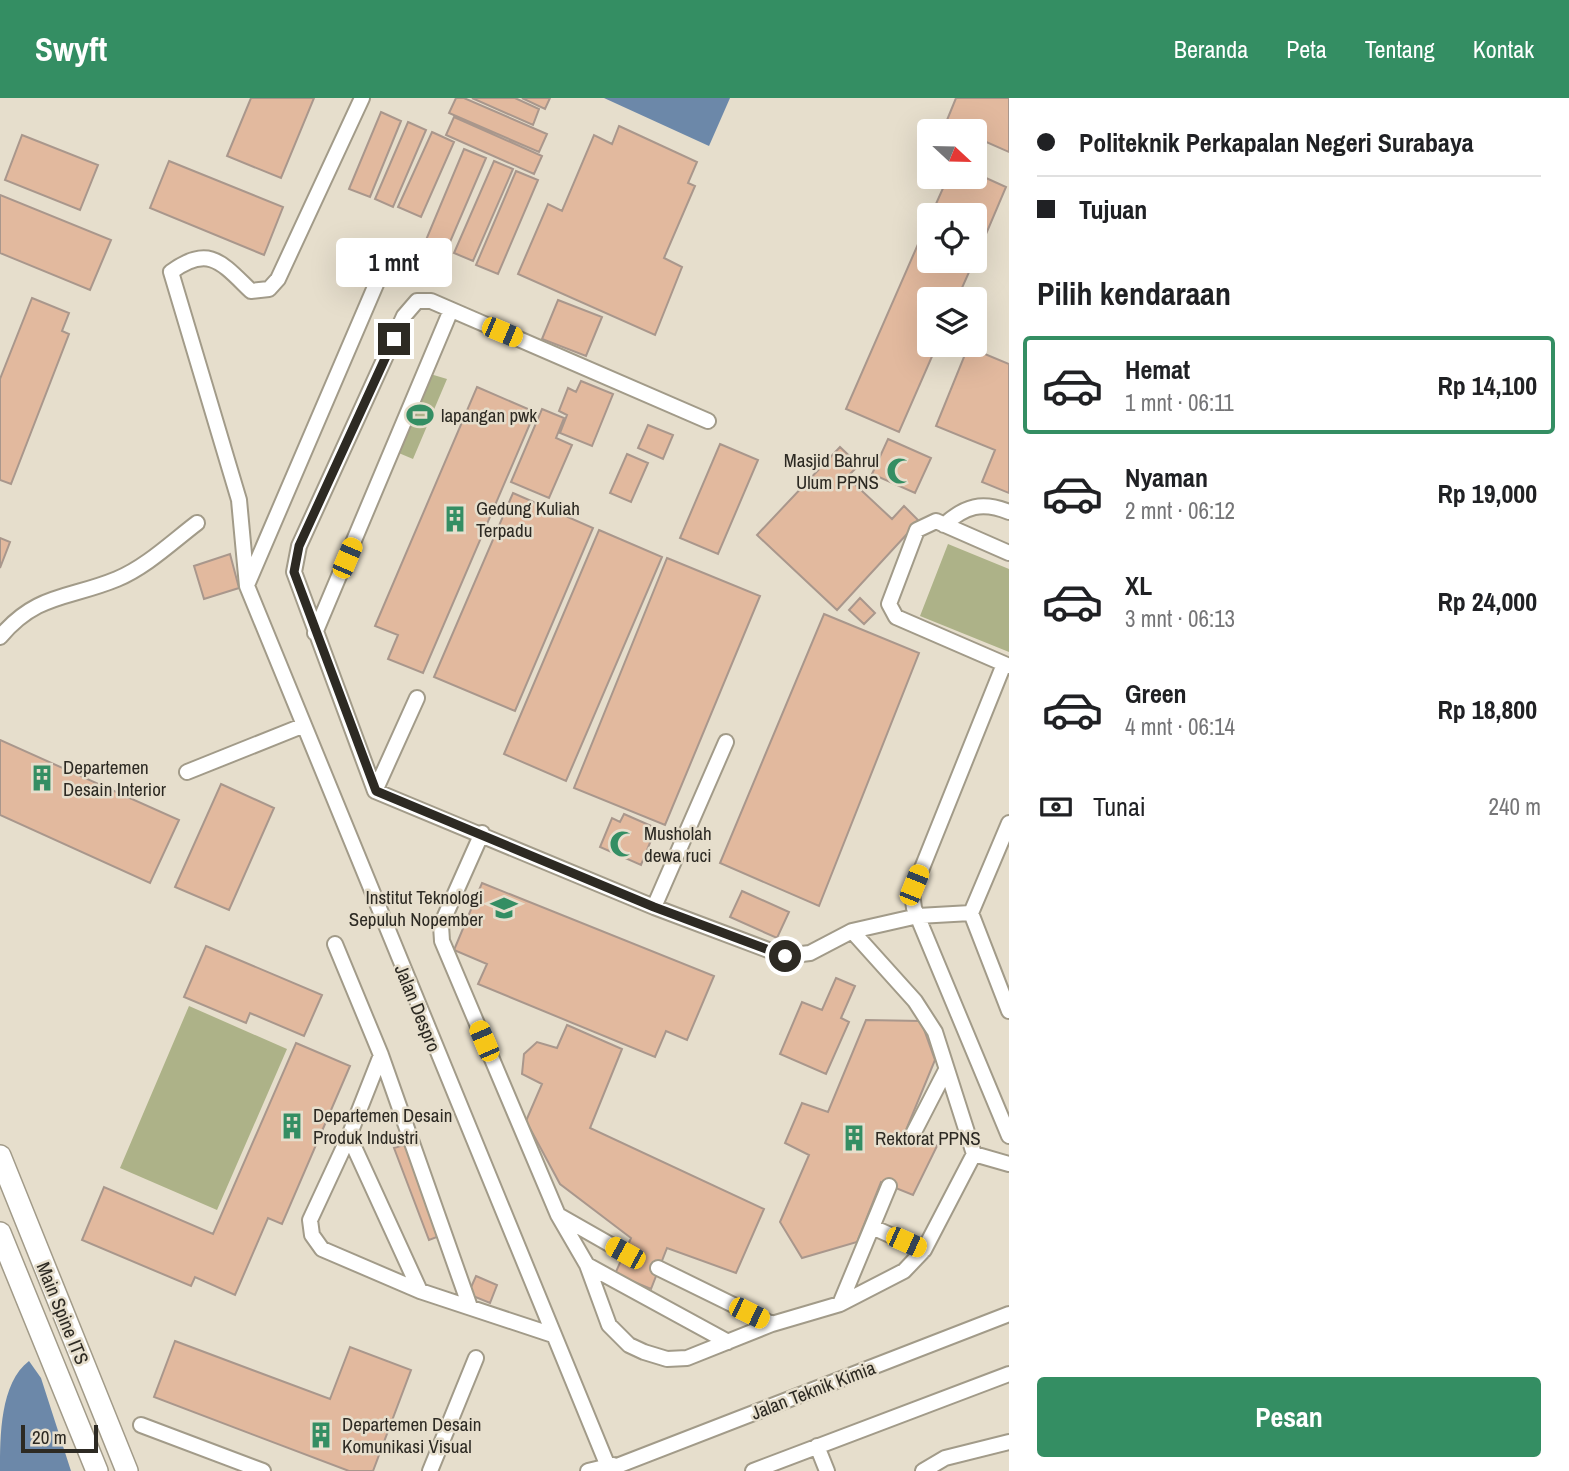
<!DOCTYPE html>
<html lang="id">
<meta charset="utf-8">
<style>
:root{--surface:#fff;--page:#f2f2f2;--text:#202124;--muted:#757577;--line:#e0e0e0;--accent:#348e63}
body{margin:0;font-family:"Archivo Narrow",sans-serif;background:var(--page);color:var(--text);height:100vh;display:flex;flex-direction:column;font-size:26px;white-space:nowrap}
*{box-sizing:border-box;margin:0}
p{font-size:23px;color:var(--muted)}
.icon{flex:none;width:38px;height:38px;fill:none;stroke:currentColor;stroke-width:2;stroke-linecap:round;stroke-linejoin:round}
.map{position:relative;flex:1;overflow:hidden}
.drawer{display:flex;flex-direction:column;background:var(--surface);width:560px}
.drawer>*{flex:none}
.guide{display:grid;align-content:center;height:154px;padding:0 28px;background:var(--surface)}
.needle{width:46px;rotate:112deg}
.buttons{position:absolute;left:917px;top:21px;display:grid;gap:14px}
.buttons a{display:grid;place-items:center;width:70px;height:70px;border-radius:7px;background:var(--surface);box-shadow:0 7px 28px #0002;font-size:35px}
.scale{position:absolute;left:21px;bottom:18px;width:77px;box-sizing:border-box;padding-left:7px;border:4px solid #2d2a23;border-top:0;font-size:19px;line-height:24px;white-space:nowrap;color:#2d2a23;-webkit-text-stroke:5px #e6decc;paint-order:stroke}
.end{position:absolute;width:32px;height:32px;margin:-16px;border:9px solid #2d2a23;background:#fff;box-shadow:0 0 0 4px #fff}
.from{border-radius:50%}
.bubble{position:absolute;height:49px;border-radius:7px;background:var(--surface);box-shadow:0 7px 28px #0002;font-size:23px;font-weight:800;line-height:49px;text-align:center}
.car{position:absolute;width:21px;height:42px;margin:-21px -10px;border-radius:9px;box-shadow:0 0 5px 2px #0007;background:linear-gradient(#f5c518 24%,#345 0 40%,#f5c518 0 76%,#345 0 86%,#f5c518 0)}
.guide b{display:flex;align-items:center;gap:24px;height:66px;font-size:26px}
.guide b+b{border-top:2px solid var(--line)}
.guide i{width:18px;height:18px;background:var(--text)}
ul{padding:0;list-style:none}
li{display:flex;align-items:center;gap:21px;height:98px;margin:0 14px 10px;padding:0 14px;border:4px solid transparent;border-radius:7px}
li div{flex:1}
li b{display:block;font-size:26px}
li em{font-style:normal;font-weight:800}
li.current{border-color:var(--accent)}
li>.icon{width:63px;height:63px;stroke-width:1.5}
h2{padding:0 28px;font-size:32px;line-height:84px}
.pay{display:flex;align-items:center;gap:18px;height:77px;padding:0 28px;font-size:26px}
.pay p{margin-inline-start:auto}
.primary-button{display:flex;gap:14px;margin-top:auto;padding:14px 28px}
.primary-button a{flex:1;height:80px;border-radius:7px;background:var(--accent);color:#fff;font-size:28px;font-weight:800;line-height:80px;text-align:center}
header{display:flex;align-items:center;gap:42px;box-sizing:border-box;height:98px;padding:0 35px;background:var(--accent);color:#fff}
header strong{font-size:33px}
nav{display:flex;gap:38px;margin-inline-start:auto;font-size:24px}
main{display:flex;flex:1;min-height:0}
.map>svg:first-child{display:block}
</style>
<header>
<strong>Swyft</strong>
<nav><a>Beranda</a><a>Peta</a><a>Tentang</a><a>Kontak</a></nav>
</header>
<main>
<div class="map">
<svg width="1009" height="1373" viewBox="0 0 1009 1373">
<rect width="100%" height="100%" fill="#e6decc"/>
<path fill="#adb288" d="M427 275 447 281 413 361 394 353Z
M948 446 1009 471V554L920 518Z
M189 908 287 951 217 1112 120 1070Z"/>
<path fill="#6c88a9" d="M604 0H730L709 48Z
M29 1263 41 1280 71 1373H0C0 1338 0 1285 29 1263Z"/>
<path fill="#e2b99e" stroke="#a9978c" stroke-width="2" d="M251 0H314L281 80 227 58Z
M456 0H464L547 36 539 54 449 15Z
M472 0H515L539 11 533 27Z
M522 0H550L545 11Z
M956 0H1009V54L975 39V33H961L945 27Z
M381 14 401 23 370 99 349 91Z
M454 19 542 58 534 76 446 37Z
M408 24 426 32 393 109 375 101Z
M619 28 697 64 688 85 695 88 664 160 682 169 655 237 518 176 548 106 562 113 594 37 612 46Z
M432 34 454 44 421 119 398 109Z
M22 37 98 67 80 112 5 82Z
M464 51 486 60 447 151 426 142Z
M169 63 283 109 264 157 150 110Z
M494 63 513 71 473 163 454 155Z
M516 73 538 82 498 176 476 167Z
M975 75 1006 89 975 162V117H931L948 79H975Z
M0 97 111 142 90 192 0 155Z
M929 121V163H974L957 201H929V247H937L899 334 846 311Z
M32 200 69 215 62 233 69 236 11 386 0 382V281Z
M558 202 602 219 586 258 542 241Z
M968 249 1009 266V395L982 384 995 352 936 328Z
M581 283 613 296 592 348 560 335 567 317 559 313 568 290 576 294Z
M477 289 535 314 423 575 388 561 398 537 375 528Z
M542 311 564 320 556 340 572 347 549 400 511 384Z
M648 327 673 337 663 361 638 350Z
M888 341 931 360 915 395 872 376Z
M720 346 758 362 718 456 680 440Z
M840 349 859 367 847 379 892 421 904 408 919 423 837 512 757 437Z
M627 356 648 365 631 404 610 395Z
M513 395 593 430 515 613 434 579Z
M599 432 662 459 566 683 504 656Z
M0 440 10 444 0 470Z
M230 456 239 490 204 501 194 468Z
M667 460 760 498 665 727 574 690Z
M860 500 875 515 864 526 849 512Z
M824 516 919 555 819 808 720 765Z
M0 642 179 722 150 785 0 717Z
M221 686 274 710 229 812 175 789Z
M624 716 656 730 641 767 600 749 612 720 620 724Z
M482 785 714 878 687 942 666 933 655 959 478 886 487 866 454 852Z
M742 793 789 814 777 840 730 819Z
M206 848 322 897 304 938 250 915 246 925 184 899Z
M836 880 855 888 841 920 849 924 826 976 780 956 802 904 822 912Z
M866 922 921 923 935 962 906 1032 937 1048 913 1097 881 1084 857 1144 802 1160 780 1124 809 1057 785 1045 802 1005 828 1014Z
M567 927 622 951 590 1030 764 1111 736 1175 667 1150 651 1191 615 1176 631 1140 560 1086 526 1023 542 986 522 976 524 956 537 944 557 950Z
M296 945 350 968 282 1126 268 1120 235 1197 195 1179 191 1188 82 1142 104 1089 213 1136Z
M410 1045 445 1136 429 1142 394 1050Z
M476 1178 497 1187 490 1205 468 1196Z
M175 1243 330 1301 350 1249 411 1272 373 1373H349L154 1299Z"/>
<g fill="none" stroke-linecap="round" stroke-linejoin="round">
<g stroke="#a29b89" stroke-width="18">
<path id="service" d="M362 0 278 181 269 191 251 193C222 165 209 146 171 174L239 402 247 488 607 1366
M708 323 431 203H417L404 218 299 448 294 474 375 693 654 809 784 858 810 855 852 833 918 818 971 815
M944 427C965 408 982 403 1009 414
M1009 455 936 423 917 432 889 506 896 519 1009 568
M247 487 380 177
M315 535 451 212
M0 539C37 495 69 501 117 481 146 469 172 444 197 425
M1004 566 912 795 914 810 1009 1038
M187 674 302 628
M375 693 417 600
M1009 725 971 815 1009 913
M482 735 441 827 442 843 558 1117 587 1167 609 1227 629 1247 644 1254 667 1261 687 1260 772 1226 840 1206 904 1173 924 1152 974 1056 935 934 915 903 852 833
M654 809 726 644
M335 846 381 957 349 1038 310 1122 312 1137 322 1151 420 1193 553 1237
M381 957 470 1209
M913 1036 946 972
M349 1038 420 1193
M974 1056 1009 1066
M560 1118 625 1155
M872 1129 924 1152
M587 1167 728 1244
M658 1170 772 1226
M840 1206 889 1088
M141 1327 263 1373
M817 1348 827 1373
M617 1368 1009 1216
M430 1373 476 1260
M588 1373 613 1367
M753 1373 1009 1276
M923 1373 945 1360 1009 1344"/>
</g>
<g stroke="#a29b89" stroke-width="24">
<path id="pedestrian" d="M0 1058 127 1373
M0 1135 97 1373"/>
</g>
<use href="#service" stroke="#fff" stroke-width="14"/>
<use href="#pedestrian" stroke="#fff" stroke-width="21"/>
</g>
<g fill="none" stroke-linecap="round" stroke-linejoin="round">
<path stroke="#2d2a23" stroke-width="9" d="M394 241 299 448 294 474 376 693 654 809 785 858"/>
</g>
<defs>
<g id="stadium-bare" transform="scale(2.1)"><path d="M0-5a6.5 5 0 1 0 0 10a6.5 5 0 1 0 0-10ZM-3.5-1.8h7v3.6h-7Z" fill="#348e63" stroke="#e6decc" stroke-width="2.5" paint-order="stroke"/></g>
<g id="mosque-bare" transform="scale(2.1)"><path d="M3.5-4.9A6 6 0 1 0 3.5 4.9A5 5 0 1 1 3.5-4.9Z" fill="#348e63" stroke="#e6decc" stroke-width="2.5" paint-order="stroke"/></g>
<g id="building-bare" transform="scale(2.1)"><path d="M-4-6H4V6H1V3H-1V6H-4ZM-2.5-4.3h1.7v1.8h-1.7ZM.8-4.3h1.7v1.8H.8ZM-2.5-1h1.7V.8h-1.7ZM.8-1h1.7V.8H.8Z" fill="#348e63" stroke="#e6decc" stroke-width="2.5" paint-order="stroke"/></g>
<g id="university-bare" transform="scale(2.1)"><path d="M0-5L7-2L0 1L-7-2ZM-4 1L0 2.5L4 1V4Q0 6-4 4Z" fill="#348e63" stroke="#e6decc" stroke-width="2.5" paint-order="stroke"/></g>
</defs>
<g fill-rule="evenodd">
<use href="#stadium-bare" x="420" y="317"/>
<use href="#mosque-bare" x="900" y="373"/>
<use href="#building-bare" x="455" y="421"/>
<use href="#building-bare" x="42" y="680"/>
<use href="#mosque-bare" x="623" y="746"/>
<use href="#university-bare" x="504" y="810"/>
<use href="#building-bare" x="292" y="1028"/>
<use href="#building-bare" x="854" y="1040"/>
<use href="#building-bare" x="321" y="1337"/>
</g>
<g text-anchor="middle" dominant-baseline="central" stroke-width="5" stroke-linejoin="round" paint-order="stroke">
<g font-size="19" fill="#2d2a23" stroke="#e6decc" text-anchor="start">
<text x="441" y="317">lapangan pwk</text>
<text x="879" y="362" text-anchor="end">Masjid Bahrul<tspan x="879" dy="22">Ulum PPNS</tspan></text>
<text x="476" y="410">Gedung Kuliah<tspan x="476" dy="22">Terpadu</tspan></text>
<text x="63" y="669">Departemen<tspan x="63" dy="22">Desain Interior</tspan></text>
<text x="644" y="735">Musholah<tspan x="644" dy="22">dewa ruci</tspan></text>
<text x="483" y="799" text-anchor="end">Institut Teknologi<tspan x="483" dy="22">Sepuluh Nopember</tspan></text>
<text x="313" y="1017">Departemen Desain<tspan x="313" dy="22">Produk Industri</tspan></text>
<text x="875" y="1040">Rektorat PPNS</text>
<text x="342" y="1326">Departemen Desain<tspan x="342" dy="22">Komunikasi Visual</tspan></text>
</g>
<g font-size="19" fill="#2d2a23" stroke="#e6decc">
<text transform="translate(418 910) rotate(68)">Jalan Despro</text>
<text transform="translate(63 1215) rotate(68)">Main Spine ITS</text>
<text transform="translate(813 1292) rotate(-21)">Jalan Teknik Kimia</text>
</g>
</g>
</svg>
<div class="buttons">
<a><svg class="needle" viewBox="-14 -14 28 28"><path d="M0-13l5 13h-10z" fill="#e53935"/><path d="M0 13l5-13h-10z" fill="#757577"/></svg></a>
<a><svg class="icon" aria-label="locate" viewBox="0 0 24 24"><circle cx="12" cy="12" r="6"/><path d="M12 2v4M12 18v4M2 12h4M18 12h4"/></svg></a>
<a><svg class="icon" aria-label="layers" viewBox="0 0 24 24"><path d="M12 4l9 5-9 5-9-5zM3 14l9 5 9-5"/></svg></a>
</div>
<div class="scale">20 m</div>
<i class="end from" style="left:785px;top:858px"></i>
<i class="end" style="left:394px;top:241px"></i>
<div class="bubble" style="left:336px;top:140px;width:116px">1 mnt</div>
<i class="car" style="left:502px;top:234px;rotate:113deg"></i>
<i class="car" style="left:347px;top:460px;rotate:23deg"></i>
<i class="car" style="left:914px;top:787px;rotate:22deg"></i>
<i class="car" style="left:484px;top:943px;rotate:337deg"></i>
<i class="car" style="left:906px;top:1144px;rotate:114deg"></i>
<i class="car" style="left:625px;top:1155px;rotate:299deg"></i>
<i class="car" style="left:749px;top:1215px;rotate:116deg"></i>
</div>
<section class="drawer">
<div class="guide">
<b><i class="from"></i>Politeknik Perkapalan Negeri Surabaya</b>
<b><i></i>Tujuan</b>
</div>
<h2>Pilih kendaraan</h2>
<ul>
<li class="current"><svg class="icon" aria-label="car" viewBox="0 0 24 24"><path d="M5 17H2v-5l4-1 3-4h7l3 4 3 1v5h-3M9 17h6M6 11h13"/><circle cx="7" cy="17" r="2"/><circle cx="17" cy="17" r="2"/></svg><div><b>Hemat</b><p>1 mnt · 06:11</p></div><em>Rp 14,100</em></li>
<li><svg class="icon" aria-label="car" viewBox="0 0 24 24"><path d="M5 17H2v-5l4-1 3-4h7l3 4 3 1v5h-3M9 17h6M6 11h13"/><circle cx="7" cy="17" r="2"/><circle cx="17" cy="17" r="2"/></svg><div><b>Nyaman</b><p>2 mnt · 06:12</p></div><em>Rp 19,000</em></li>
<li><svg class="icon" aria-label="car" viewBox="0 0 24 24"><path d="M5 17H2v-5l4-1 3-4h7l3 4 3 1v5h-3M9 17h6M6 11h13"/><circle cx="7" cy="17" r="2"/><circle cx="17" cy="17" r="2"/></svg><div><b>XL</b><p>3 mnt · 06:13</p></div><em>Rp 24,000</em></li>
<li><svg class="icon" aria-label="car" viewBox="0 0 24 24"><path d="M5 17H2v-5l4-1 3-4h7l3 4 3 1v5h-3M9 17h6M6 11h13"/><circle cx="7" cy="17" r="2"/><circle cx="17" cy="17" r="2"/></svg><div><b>Green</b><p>4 mnt · 06:14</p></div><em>Rp 18,800</em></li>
</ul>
<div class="pay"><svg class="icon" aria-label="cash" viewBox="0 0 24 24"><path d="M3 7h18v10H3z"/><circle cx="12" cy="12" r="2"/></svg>Tunai<p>240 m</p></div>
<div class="primary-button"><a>Pesan</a></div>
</section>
</main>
